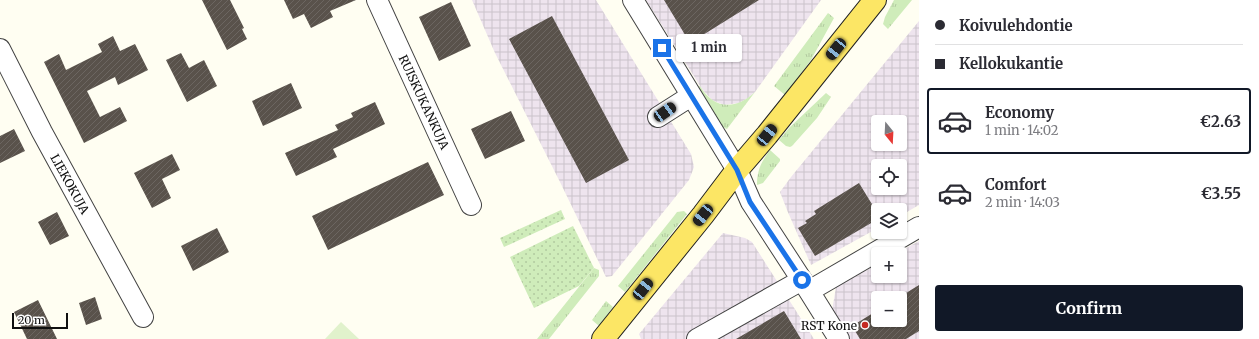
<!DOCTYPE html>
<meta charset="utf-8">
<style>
:root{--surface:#fff;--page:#f2f2f3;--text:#2b2b33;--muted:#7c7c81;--line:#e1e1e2;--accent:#111827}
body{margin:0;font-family:Merriweather,serif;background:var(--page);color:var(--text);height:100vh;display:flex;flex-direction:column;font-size:15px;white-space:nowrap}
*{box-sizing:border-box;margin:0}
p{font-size:13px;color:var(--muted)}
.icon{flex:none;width:22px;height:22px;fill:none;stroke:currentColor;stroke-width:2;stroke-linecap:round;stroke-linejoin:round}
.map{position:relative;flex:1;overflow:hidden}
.details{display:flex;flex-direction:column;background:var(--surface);width:340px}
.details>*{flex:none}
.top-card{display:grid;align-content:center;height:88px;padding:0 16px;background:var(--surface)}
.needle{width:26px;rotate:162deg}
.fabs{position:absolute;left:871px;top:115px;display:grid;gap:8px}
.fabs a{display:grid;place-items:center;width:36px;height:36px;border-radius:4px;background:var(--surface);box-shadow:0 1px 3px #0004;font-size:20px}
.scale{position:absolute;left:12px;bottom:10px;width:56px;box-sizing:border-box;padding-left:4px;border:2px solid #101010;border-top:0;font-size:11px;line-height:14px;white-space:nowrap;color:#101010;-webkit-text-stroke:3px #fff;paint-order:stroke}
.end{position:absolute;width:18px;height:18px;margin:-9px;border:5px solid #1a73e8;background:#fff;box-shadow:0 0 0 2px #fff}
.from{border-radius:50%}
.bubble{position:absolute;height:28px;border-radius:4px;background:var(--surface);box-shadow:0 1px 3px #0004;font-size:13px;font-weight:700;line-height:28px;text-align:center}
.car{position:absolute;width:12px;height:24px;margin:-12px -6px;border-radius:5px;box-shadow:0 0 3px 1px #0007;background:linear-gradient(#222 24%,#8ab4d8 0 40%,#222 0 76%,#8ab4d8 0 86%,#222 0)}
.top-card b{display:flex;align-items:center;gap:14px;height:38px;font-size:15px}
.top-card b+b{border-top:1px solid var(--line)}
.top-card i{width:10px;height:10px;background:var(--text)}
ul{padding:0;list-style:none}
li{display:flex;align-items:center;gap:12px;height:66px;margin:0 8px 6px;padding:0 8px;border:2px solid transparent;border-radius:4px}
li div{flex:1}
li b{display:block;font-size:15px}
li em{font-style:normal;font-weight:700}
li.active{border-color:var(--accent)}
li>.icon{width:36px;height:36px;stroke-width:1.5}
.button{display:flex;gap:8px;margin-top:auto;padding:8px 16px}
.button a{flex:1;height:46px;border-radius:4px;background:var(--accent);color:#fff;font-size:16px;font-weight:700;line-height:46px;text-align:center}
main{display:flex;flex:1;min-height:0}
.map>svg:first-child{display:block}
</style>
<main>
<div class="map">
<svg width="919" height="339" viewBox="0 0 919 339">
<defs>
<pattern id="industrial-grid" width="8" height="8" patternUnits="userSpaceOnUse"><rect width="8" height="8" fill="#eee4ee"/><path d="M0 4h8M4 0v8" fill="none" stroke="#cbc3cb"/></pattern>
<pattern id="grass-tufts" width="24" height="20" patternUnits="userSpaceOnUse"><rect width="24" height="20" fill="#cfecba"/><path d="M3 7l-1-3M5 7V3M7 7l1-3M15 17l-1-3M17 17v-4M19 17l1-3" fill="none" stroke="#b1c99f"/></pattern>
<pattern id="garden-dots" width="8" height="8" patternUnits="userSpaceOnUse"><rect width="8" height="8" fill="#cfecba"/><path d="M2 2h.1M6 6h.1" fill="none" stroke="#b1c99f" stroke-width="1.8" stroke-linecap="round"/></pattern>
<pattern id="building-hatch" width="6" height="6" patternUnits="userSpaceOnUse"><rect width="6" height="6" fill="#59524b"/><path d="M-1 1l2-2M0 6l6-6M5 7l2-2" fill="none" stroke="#6c6661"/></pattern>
</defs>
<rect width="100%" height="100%" fill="#fffef2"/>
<path fill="url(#industrial-grid)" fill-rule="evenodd" d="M472 0H596L691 154 694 167 689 180 612 276 606 277 561 184 495 53Z
M646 0H821L755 92 748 98 739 103 724 105 712 100 702 89Z
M919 21V205L900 216V210H878V228L811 265 787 210 780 192 791 177ZM878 122H900V144H878ZM878 166H900V188H878Z
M723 233 745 238 752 242 814 339H641L639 334Z
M919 241V339H850L832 311 836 287 878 264V276H900V254H895ZM878 298H900V320H878Z"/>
<path fill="url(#grass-tufts)" d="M894 0H912L888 29 883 24 885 17Z
M828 13 834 18 811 60 785 95 774 86Z
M700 86C714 110 736 110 755 92L727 129 718 125 694 90Z
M826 93 831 97 817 118 792 146 790 147 786 146 779 140 790 127Z
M770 150 780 159V161L763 183 757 185C757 171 761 162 770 150Z
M684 211 687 214 625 292 618 286 674 216 677 212Z
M594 268 599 270V276L549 339H537Z
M606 301 613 307 599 326 592 320Z"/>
<path fill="url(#garden-dots)" d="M561 210 565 219 504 247 500 238Z
M573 226 594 268 579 286 534 308 510 257Z"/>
<path fill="#e1f2cc" d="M341 322 359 339H325Z"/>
<path fill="url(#building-hatch)" d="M202 0H230L244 28 242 29 247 39 227 50Z
M284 0H356L330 11 333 17 311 28 304 14 293 19Z
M664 0H759L690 43Z
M451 2 471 46 439 61 419 17Z
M552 16 629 160 586 183 509 39Z
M113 36 120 51 135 44 148 70 118 85 115 77 87 91 100 117 120 107 127 121 84 143 44 62 59 54 66 70 102 52 98 44Z
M181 53 189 68 204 60 217 86 187 102 166 60Z
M291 83 302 108 263 126 252 101Z
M375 102 385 124 333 149 337 157 296 176 285 153 338 130 335 125 353 117 351 113Z
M511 111 525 141 485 159 471 129Z
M14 129 25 151 0 163V136Z
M172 154 180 170 162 179 171 198 152 208 134 173Z
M428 162 444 195 328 250 312 216Z
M859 183 878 214V219L815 256 798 228 807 223 805 221 816 214 814 211Z
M57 212 69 236 50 245 38 222Z
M217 228 229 252 193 271 181 246Z
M919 285V331L906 339H860L852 326 878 310V320H900V298H898Z
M95 297 102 319 86 325 79 303Z
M38 300 57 339H27L14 312Z
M784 311 801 339H736Z"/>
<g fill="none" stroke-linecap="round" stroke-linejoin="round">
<g stroke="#434343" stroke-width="22">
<path id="minor" d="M377 0 471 205
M633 0 737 170 751 202 809 291 839 339
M0 49 42 132 143 317
M658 117 691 96
M809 291 919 227
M697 339 802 280"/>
</g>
<g stroke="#212121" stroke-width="24">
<path id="major" d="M603 339 703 215 737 170 767 135 875 0"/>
</g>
<use href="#minor" stroke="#fff" stroke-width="20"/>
<use href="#major" stroke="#fce665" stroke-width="22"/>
</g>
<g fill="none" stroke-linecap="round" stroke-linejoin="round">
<path stroke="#1a73e8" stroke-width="5" d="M662 48 737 170 750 202 802 280"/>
</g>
<circle fill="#c52a22" stroke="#fff" stroke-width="1.5" cx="865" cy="325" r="4"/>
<g text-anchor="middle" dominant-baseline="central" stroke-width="4" stroke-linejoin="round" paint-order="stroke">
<g font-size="12" fill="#101010" stroke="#fff">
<text transform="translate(424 102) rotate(65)">RUISKUKANKUJA</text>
<text transform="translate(70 184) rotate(61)">LIEKOKUJA</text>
</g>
<g font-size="12" fill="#101010" stroke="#fff" text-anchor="end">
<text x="857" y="325">RST Kone</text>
</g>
</g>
</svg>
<div class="fabs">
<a><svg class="needle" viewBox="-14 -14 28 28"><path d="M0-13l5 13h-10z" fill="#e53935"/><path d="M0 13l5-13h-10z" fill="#7c7c81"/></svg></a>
<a><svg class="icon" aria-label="locate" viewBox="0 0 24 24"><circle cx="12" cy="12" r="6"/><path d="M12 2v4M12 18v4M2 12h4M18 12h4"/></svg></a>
<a><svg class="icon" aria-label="layers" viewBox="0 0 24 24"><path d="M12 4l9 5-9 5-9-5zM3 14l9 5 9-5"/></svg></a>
<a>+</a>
<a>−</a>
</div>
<div class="scale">20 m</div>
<i class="end from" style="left:802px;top:280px"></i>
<i class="end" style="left:662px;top:48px"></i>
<div class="bubble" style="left:676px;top:34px;width:66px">1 min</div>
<i class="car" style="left:836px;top:49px;rotate:219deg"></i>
<i class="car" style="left:665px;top:112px;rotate:55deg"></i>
<i class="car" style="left:767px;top:135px;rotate:39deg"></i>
<i class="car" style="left:703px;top:215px;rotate:219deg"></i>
<i class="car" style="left:643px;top:289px;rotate:39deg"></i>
</div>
<section class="details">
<div class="top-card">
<b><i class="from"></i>Koivulehdontie</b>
<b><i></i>Kellokukantie</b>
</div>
<ul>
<li class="active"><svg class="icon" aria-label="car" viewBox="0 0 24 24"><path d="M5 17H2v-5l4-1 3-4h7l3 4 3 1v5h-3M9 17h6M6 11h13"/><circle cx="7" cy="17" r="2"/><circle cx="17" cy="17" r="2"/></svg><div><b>Economy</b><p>1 min · 14:02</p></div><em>€2.63</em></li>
<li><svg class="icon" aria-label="car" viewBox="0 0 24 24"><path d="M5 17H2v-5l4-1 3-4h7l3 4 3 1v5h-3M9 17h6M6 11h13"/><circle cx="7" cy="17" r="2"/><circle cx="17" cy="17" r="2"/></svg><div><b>Comfort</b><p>2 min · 14:03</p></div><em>€3.55</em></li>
</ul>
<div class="button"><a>Confirm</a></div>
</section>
</main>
